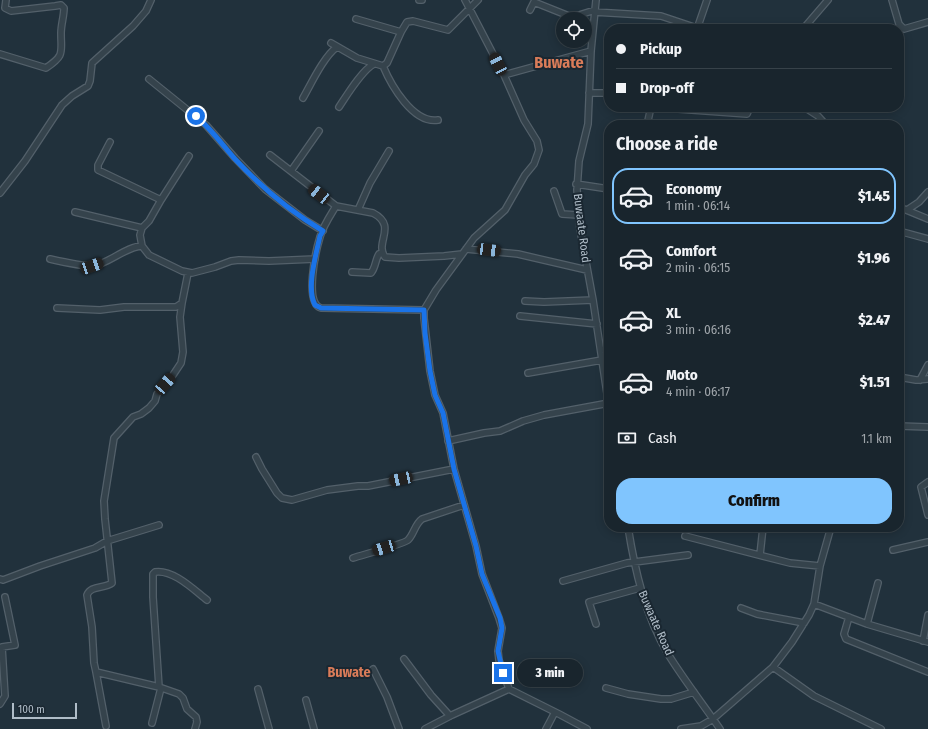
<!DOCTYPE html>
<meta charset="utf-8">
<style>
:root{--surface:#19252d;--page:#222d35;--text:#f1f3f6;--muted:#9fa5aa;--line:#374249;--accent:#80c5fe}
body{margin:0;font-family:"Fira Sans Condensed",sans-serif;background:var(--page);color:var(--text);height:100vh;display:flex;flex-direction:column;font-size:15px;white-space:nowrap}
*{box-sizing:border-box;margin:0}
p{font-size:13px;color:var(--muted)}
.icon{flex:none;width:22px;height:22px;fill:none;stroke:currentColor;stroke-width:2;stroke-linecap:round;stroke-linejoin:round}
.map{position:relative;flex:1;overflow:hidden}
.drawer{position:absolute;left:604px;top:120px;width:300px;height:412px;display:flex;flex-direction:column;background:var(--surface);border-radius:16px;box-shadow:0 2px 10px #0003,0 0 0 1px var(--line)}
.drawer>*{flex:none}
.hud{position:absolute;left:604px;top:24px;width:300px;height:88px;border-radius:16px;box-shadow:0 2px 10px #0003,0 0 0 1px var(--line);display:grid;align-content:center;height:88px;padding:0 12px;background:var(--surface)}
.buttons{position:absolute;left:556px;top:12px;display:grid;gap:8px}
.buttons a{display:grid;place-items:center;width:36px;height:36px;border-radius:50%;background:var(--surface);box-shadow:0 2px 10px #0003,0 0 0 1px var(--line);font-size:20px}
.scale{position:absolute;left:12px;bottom:10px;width:65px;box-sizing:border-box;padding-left:4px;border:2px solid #b0bdc8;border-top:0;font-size:11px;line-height:14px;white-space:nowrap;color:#b0bdc8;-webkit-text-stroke:3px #1a2731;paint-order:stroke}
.end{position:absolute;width:18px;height:18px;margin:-9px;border:5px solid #1a73e8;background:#fff;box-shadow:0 0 0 2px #fff}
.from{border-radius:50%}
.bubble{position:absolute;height:28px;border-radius:14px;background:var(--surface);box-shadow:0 2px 10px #0003,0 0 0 1px var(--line);font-size:13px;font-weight:800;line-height:28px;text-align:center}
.car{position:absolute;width:12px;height:24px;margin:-12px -6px;border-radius:5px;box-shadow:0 0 3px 1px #0007;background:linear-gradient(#222 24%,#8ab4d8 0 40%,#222 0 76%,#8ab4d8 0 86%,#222 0)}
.hud b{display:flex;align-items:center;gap:14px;height:38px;font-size:15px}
.hud b+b{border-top:1px solid var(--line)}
.hud i{width:10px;height:10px;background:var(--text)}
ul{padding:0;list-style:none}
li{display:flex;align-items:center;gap:12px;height:56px;margin:0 8px 6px;padding:0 4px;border:2px solid transparent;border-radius:16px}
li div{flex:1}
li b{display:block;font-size:15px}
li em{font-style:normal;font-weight:800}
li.active{border-color:var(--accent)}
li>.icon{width:36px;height:36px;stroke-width:1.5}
h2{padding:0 12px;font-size:18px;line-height:48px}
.pay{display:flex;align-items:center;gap:10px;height:44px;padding:0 12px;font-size:15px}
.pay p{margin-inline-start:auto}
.cta{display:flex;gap:8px;margin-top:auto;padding:8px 12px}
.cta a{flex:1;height:46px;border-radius:16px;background:var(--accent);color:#111;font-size:16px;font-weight:800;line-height:46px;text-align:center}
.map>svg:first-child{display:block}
</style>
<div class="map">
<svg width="928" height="729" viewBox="0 0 928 729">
<rect width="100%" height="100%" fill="#21313c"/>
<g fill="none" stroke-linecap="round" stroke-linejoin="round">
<g stroke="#53606a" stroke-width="8">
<path id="minor" d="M419 0H422
M465 0 504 75 524 120 537 141 539 150 534 164 525 175 505 210 474 238 436 290 424 310V318L430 371 435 395 443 413 454 469 476 546 482 574 499 618 502 628 498 651 499 660 509 689
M596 0 591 51 588 124 579 161 577 190 580 229 593 300 609 407
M892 0 899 24 904 29 928 22
M530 10 534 2 569 16 579 15 595 10
M594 12 661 16 700 29
M356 19 401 32
M697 29 707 0
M803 29 828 0
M331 43 357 58 383 66 387 63 401 32 407 22 413 21 448 30 478 0
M0 54 46 68C65 55 61 53 61 33 61 25 64 16 64 8L61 5 55 6 11 11 5 8 6 0
M383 66C391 85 413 124 438 120
M504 75 591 51
M149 79 206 125 235 158 265 189 305 220 323 231
M589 93H609
M303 98C311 84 324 56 337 47
M339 107C347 95 362 70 374 64
M804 107 818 116 826 125
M678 109 747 114 750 107
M647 125 651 107
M110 142 98 165V170L161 200 149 221 142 228 140 235 142 246 149 255 182 271 192 273 215 267 231 261 239 260 269 261 315 259
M270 155 336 206 373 213C398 226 374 243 385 257L399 258 444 256 462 254
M291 171 319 131
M576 184 609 189
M554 191 562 214 578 215
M0 193 25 161 62 105 72 96 88 86 90 81 92 63 133 26 146 11 151 0
M161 200 189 156
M336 206C330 216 323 226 320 237 316 250 304 303 321 308L424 310
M899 207 928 219
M358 210 370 183 389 151
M907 210 919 202 928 192
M75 212 142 228
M899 231 928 239
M466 249 518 254 587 270
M50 259C59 261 86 267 93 266 108 264 127 246 142 246
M352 272 371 273C376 267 375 260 379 254L383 253
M525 301 544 302 593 300
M182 303 180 317 183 352 181 363 173 375 157 394 155 401 149 408 141 414 133 417 114 438 104 501 105 519 112 583C104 589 91 585 87 595L92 627 94 663 96 672 159 687 179 694 183 698 187 709 196 717 197 722 195 729
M57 308 100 310 124 307H176L182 303 188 273
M520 316 597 324
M601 350 609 349
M528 373 602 360
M899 377 916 380 928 379
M920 380 928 365
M899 426 928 427
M448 441 484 433 500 431 523 421 544 415 609 403
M256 457 262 469 277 493 282 498 292 500 327 490 358 486H368L454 469
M928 482 921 487 928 515
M628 527C635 571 645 615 668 654 684 680 703 704 720 729
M685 536 790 563 820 566
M893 550 928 542
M760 555 763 527
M353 558C362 555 404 544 408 540 414 534 415 524 422 519L464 505
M0 579 3 580 40 566 95 548 107 541 159 525
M563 581 627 563 688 555
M814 604 867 624 928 642
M741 608 757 614 804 623
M849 617 844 634 846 639 928 672
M596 624 589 602 640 588
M867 624 878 583
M923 641 928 615
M404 659 431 695 450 716
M773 667 814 696 881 729
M373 669 387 697 399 729
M96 672 106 726
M159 687 153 597V574L155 572C173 569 194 590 207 600
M606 688 628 694 661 699H671L694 692
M258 689 269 729
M306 700 314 729
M0 704 5 696 2 647 15 645 5 597
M152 723 161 688
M425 729 452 715 509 689 559 714 587 729
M546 729 555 712
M681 729 701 726 713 719 773 667 792 642 809 615 814 604 820 566 831 527"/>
</g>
<use href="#minor" stroke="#35434c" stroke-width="5.5"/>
</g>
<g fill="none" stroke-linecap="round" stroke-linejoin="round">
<path stroke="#1a73e8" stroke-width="5" d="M196 116C211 129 222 144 235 159 261 187 291 212 323 231L320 236C316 255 306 288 315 305L321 308 424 310 425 333 430 371 435 395 443 413 454 469 476 546 482 574 500 618 502 628 498 651 503 673"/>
</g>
<g text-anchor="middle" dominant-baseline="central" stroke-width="4" stroke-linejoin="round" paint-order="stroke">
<g font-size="12" fill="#b0bdc8" stroke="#1a2731">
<text transform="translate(582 228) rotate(83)">Buwaate Road</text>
<text transform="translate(656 623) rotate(66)">Buwaate Road</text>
</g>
<g font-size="14" font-weight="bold" fill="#da7c59" stroke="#1a2731">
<text x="349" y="672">Buwate</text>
</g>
<g font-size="16" font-weight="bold" fill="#da7c59" stroke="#1a2731">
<text x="559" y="62">Buwate</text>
</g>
</g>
</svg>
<div class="buttons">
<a><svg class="icon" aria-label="locate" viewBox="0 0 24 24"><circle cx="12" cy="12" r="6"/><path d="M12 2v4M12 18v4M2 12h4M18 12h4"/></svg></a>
</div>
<div class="scale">100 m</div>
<i class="end from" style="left:196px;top:116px"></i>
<i class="end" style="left:503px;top:673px"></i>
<div class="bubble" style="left:517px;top:659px;width:66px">3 min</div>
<i class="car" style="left:498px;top:64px;rotate:333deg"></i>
<i class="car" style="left:319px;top:194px;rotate:308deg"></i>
<i class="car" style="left:489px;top:250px;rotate:97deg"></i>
<i class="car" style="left:92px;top:266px;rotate:71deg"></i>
<i class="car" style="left:165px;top:384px;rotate:41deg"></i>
<i class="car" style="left:401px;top:479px;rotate:258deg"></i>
<i class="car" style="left:384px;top:548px;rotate:253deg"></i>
<div class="hud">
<b><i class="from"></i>Pickup</b>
<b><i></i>Drop-off</b>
</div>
<section class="drawer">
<h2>Choose a ride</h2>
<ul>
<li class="active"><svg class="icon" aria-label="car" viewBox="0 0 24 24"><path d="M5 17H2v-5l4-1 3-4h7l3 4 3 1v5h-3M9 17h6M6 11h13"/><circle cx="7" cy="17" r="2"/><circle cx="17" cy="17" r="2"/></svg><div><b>Economy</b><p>1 min · 06:14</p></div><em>$1.45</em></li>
<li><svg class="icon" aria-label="car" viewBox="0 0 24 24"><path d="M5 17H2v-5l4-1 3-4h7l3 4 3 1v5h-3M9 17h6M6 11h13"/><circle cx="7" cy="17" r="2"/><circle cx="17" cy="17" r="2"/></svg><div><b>Comfort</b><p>2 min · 06:15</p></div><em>$1.96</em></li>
<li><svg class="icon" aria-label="car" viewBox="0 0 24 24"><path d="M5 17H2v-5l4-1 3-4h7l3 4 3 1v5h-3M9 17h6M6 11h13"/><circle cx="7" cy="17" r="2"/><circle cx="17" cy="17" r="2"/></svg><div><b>XL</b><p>3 min · 06:16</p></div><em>$2.47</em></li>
<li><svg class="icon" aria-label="car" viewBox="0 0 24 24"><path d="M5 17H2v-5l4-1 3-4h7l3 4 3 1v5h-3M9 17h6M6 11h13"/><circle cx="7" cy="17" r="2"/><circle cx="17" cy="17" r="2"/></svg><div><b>Moto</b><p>4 min · 06:17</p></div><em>$1.51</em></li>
</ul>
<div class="pay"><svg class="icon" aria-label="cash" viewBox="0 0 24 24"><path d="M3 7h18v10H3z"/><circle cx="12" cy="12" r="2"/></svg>Cash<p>1.1 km</p></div>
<div class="cta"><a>Confirm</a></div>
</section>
</div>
